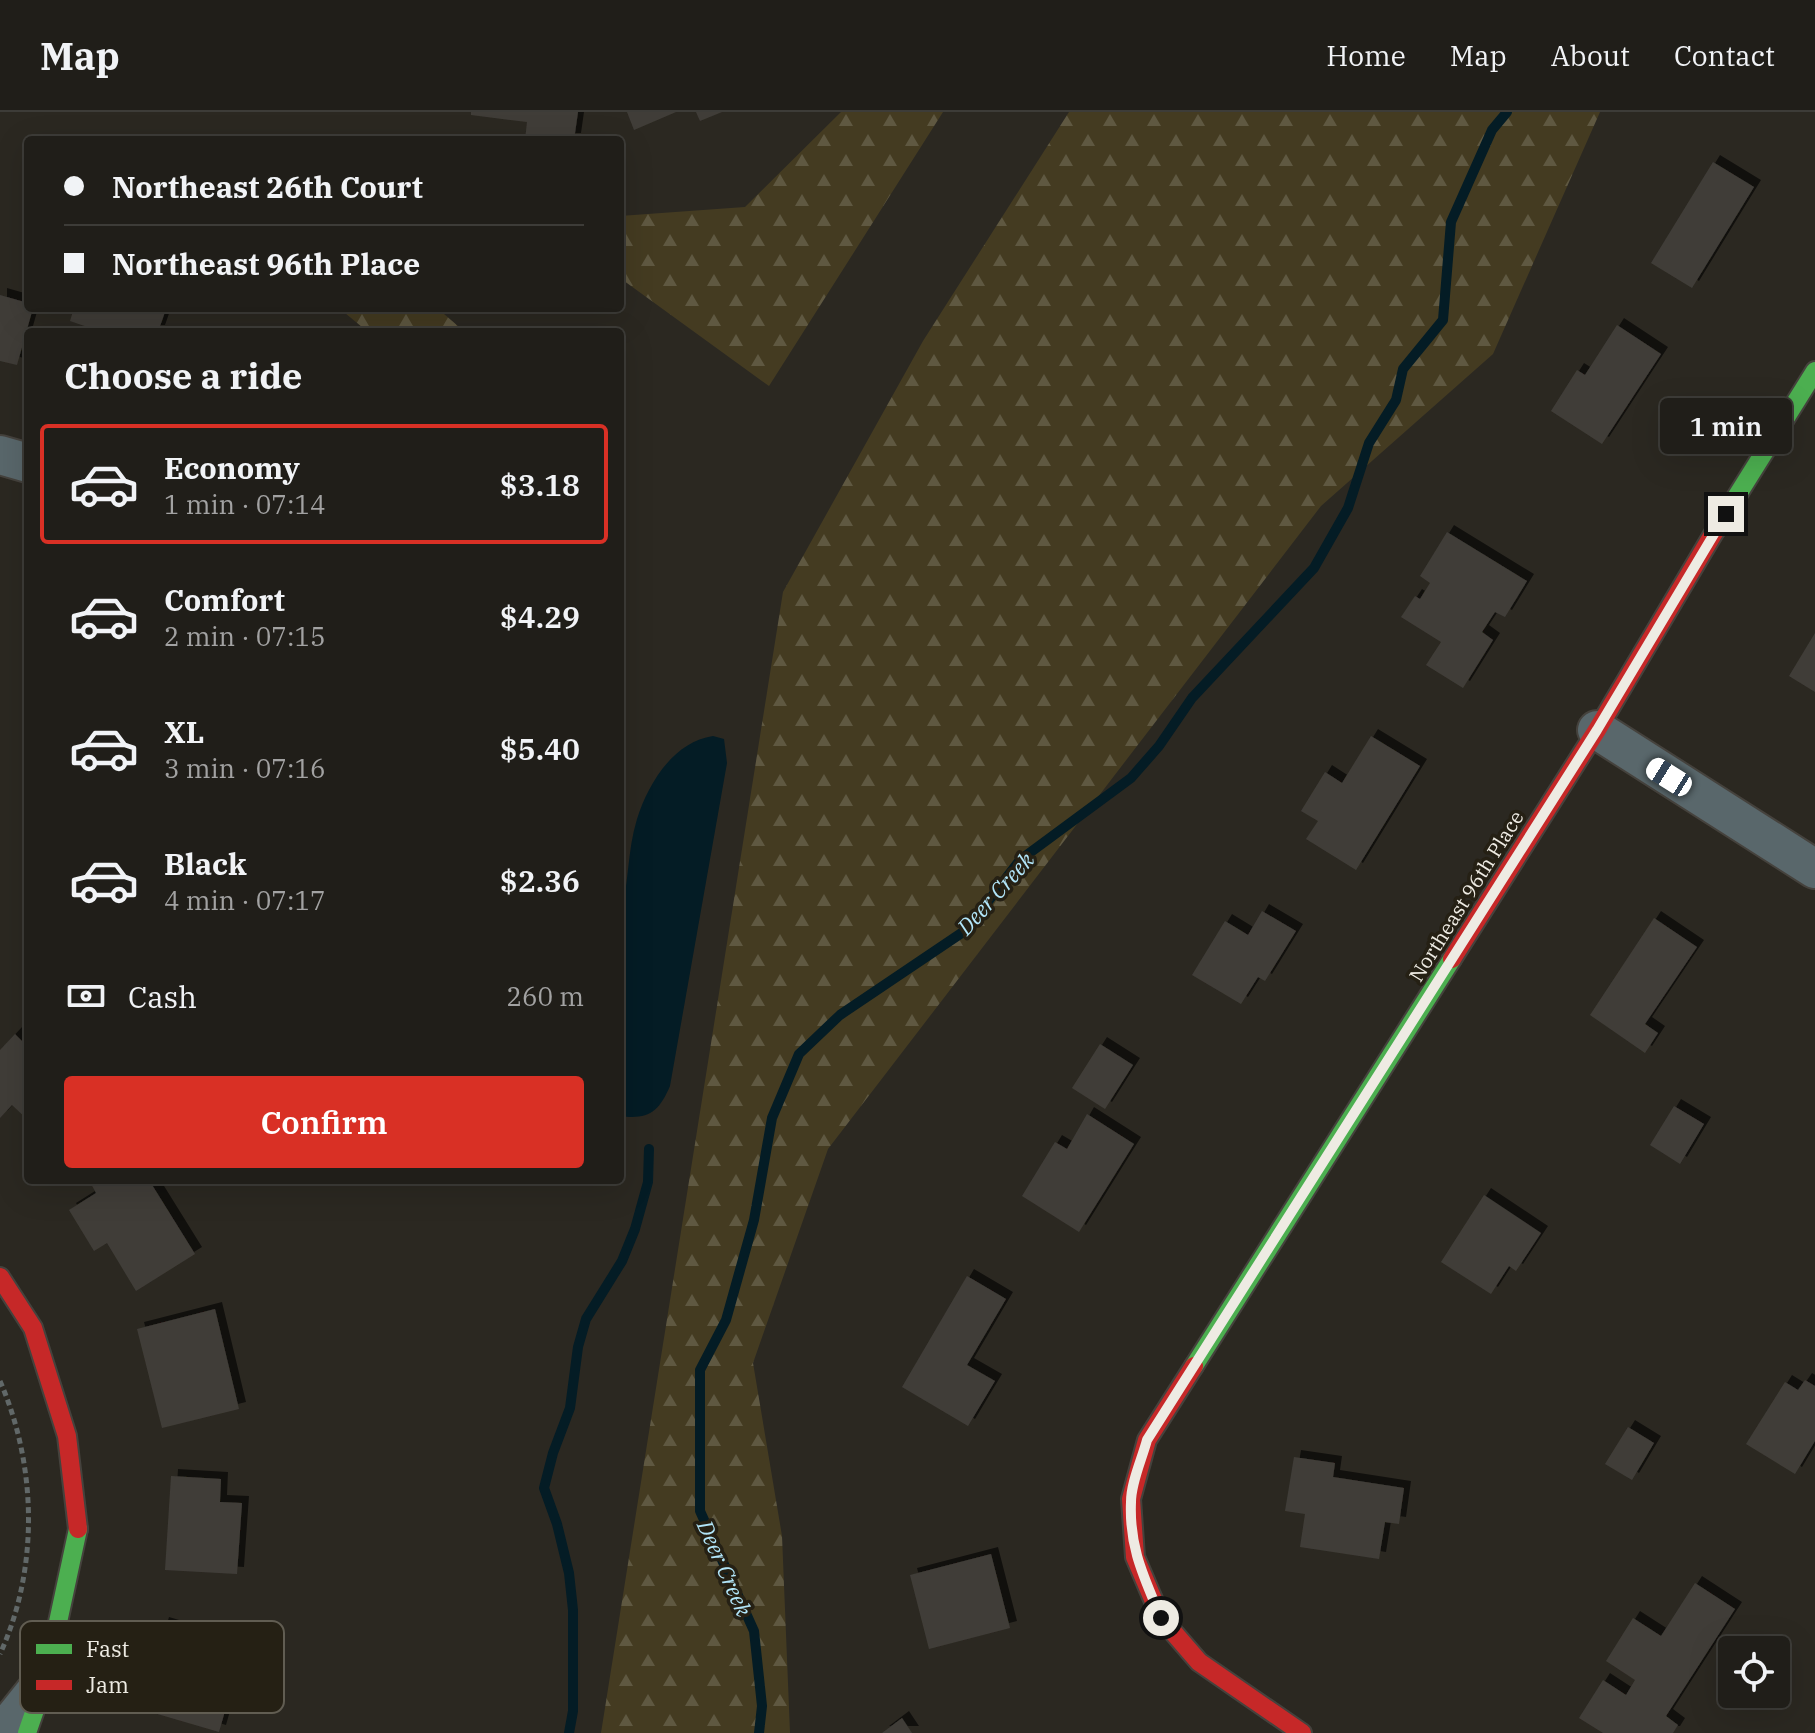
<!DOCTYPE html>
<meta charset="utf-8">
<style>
:root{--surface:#201e19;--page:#2d2b26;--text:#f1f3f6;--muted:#a2a2a2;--line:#3d3c38;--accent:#d93025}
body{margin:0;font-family:"IBM Plex Serif",serif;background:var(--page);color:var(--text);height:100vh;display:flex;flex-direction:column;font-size:30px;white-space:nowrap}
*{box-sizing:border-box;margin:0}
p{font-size:26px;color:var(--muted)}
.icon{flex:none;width:44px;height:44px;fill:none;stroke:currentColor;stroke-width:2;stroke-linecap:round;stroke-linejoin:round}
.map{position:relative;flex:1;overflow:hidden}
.details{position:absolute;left:24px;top:216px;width:600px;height:856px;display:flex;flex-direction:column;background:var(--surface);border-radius:8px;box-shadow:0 8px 32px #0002,0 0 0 2px var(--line)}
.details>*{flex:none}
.top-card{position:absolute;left:24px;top:24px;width:600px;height:176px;border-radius:8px;box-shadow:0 8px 32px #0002,0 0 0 2px var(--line);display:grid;align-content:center;height:176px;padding:0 40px;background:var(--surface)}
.tools{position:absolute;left:1718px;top:1524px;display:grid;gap:16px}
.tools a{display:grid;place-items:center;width:72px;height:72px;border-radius:8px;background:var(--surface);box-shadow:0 8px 32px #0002,0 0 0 2px var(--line);font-size:40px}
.end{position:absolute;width:36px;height:36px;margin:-18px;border:10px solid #eeebe3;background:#111;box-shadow:0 0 0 4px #111}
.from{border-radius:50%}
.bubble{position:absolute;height:56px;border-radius:8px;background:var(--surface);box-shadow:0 8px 32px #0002,0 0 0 2px var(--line);font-size:26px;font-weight:600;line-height:56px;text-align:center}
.car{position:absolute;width:24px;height:48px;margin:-24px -12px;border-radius:10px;box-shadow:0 0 6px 2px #0007;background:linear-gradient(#fff 24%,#345 0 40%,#fff 0 76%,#345 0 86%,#fff 0)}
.top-card b{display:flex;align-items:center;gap:28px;height:76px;font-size:30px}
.top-card b+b{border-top:2px solid var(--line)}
.top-card i{width:20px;height:20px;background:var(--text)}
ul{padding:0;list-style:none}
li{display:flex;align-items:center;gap:24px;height:120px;margin:0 16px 12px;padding:0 24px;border:4px solid transparent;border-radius:8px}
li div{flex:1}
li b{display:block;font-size:30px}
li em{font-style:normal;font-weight:600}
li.current{border-color:var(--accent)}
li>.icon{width:72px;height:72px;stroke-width:1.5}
h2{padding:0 40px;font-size:36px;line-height:96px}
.pay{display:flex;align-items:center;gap:20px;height:88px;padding:0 40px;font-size:30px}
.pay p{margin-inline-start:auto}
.cta{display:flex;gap:16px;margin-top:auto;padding:16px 40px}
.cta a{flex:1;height:92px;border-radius:8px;background:var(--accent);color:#fff;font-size:32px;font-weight:600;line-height:92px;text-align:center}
header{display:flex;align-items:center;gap:48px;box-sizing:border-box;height:112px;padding:0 40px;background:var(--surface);border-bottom:2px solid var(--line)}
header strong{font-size:38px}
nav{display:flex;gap:44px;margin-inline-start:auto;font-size:28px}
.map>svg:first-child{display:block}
</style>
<header>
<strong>Map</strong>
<nav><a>Home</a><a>Map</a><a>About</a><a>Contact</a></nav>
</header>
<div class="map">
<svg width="1815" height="1621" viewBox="0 0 1815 1621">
<defs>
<pattern id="forest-firs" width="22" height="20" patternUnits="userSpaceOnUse" patternTransform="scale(2)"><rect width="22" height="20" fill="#443b21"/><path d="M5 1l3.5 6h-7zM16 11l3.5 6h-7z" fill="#5f5841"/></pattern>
<filter id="shadow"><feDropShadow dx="7" dy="-7" stdDeviation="0" flood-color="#0009"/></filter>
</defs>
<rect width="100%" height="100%" fill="#2b2821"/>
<path fill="url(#forest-firs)" d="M841 0H943L769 274 620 166V104L745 95Z
M1069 0H1600L1493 242 1321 394 828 1037 753 1251 782 1424 790 1621H601L783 480 923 229Z
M339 196H437L465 220H368Z"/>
<path fill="#041c25" d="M713 624 724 627 727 651 670 974C659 1000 648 1008 620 1004V806C629 774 627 739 637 707 648 672 673 630 713 624Z"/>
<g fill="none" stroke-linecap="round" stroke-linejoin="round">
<path stroke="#041c25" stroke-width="10" d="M569 1621 573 1599V1498L569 1461 557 1412 544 1376 553 1341 570 1296 578 1235 586 1207 622 1149 635 1117 648 1070 649 1037
M759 1621 762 1594 754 1519 700 1399V1258L726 1208 754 1108 772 1006 799 942 840 903 966 818 1020 748 1131 666 1159 634 1192 586 1314 456 1348 396 1369 331 1396 288 1403 257 1443 208 1451 110 1492 18 1507 0"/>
</g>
<path fill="#403d38" filter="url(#shadow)" d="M471 0H578L574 28H525L527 10 471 3Z
M627 0H676L634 18Z
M696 0H722L700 9Z
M1713 50 1754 75 1692 176 1651 151Z
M0 183 28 191V196H33L17 253 0 249Z
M74 196H155L165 200 158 220H102L70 209Z
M1617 213 1661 242 1602 332 1551 299 1577 258 1585 263Z
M1447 420 1527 469 1505 505 1495 500 1482 520 1493 528 1463 576 1426 553 1441 530 1401 505 1415 484 1420 487 1430 471 1420 464Z
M1815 521V580L1789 564Z
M1371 624 1420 654 1356 758 1306 727 1318 709 1301 699 1325 660 1342 671Z
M1262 799 1296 819 1265 869 1258 865 1241 892 1192 863 1225 809 1248 823Z
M1654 806 1697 835 1645 912 1658 921 1645 941 1590 903Z
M15 922 28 935V1008L12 993 0 1006V938Z
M1100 932 1133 953 1105 997 1072 976Z
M1674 994 1704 1012 1680 1052 1650 1033Z
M1087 1002 1134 1032 1079 1120 1022 1084 1055 1030 1067 1037Z
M89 1068H149L195 1142 136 1179 107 1131 94 1139 69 1098 96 1081Z
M1484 1083 1541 1121 1516 1159 1509 1154 1491 1182 1441 1150Z
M967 1164 1006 1187 967 1253 995 1269 968 1314 902 1275Z
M215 1197 239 1297 162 1316 137 1217Z
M1805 1268 1815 1274V1329L1795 1362 1746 1332 1785 1270 1798 1278Z
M1628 1315 1654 1331 1632 1368 1605 1352Z
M1294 1345 1335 1351 1333 1365 1404 1376 1399 1412 1385 1410 1379 1447 1300 1435 1305 1402 1285 1399Z
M171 1364 221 1367 220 1390 242 1391 237 1462 165 1458Z
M991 1442 1010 1516 929 1537 910 1463Z
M1695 1471 1735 1497 1666 1604 1678 1613 1673 1621H1603L1579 1606 1603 1568 1626 1583 1635 1568 1606 1549 1633 1506 1661 1524Z
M162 1512 254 1539 249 1556 268 1562 261 1587 231 1578 219 1620 137 1596Z
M902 1606 912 1621H882Z"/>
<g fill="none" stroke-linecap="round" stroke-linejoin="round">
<g stroke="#45423d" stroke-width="42">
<path id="street" d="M0 343 28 351
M1597 618 1815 757
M2 1621 39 1575"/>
</g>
<g stroke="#45423d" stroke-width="22">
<path id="fast" d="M1715 419 1815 259
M1194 1254 1452 847
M27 1621 46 1566 78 1417"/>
</g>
<g stroke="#45423d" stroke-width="22">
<path id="jam" d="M1452 847 1597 618 1715 419
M0 1165 33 1216 67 1324 78 1417
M1194 1254 1147 1328 1131 1387 1135 1445 1161 1506 1199 1550 1302 1621"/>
</g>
<path stroke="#616868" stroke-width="5" stroke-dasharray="6 4" stroke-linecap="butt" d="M0 1269C37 1354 39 1457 0 1542"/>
<use href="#street" stroke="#59676b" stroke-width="38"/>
<use href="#fast" stroke="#4caf50" stroke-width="18"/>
<use href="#jam" stroke="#c62828" stroke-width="18"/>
</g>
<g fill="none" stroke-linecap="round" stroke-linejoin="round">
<path stroke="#eeebe3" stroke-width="10" d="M1161 1506C1144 1465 1129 1436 1131 1390 1131 1370 1142 1347 1147 1328L1597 618 1726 402"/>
</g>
<g text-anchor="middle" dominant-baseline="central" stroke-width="7" stroke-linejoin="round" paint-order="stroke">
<g font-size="20" fill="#eeebe3" stroke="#252014">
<text transform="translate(1466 784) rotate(-58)">Northeast 96th Place</text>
</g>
<g font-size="22" font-style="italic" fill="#b2e6fa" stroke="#252014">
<text transform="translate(995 781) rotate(-48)">Deer Creek</text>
<text transform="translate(725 1456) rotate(66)">Deer Creek</text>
</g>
</g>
<rect x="20" y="1509" width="264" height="92" rx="12" fill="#252014" stroke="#615d52" stroke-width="2"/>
<rect x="36" y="1532" width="36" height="10" fill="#4caf50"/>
<rect x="36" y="1568" width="36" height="10" fill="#c62828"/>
<g font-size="22" fill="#eeebe3">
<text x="86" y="1545">Fast</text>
<text x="86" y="1581">Jam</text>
</g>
</svg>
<div class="tools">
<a><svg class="icon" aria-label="locate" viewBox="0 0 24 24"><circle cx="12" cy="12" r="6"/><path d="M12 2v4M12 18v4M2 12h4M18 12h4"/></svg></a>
</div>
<i class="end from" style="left:1161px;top:1506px"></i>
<i class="end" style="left:1726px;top:402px"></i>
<div class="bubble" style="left:1660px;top:286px;width:132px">1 min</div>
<i class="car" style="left:1669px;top:665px;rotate:302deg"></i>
<div class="top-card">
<b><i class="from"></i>Northeast 26th Court</b>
<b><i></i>Northeast 96th Place</b>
</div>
<section class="details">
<h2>Choose a ride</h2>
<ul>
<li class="current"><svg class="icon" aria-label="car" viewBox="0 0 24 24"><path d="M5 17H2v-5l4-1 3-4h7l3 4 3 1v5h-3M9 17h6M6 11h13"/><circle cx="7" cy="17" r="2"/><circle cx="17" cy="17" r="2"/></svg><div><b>Economy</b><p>1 min · 07:14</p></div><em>$3.18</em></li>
<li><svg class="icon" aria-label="car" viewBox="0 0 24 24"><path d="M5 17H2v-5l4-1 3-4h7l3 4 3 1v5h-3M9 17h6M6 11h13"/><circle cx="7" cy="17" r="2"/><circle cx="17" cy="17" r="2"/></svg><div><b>Comfort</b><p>2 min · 07:15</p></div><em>$4.29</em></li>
<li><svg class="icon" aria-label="car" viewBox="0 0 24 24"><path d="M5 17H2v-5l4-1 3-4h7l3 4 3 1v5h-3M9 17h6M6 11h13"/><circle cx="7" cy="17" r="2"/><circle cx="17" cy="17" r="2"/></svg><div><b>XL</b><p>3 min · 07:16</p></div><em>$5.40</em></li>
<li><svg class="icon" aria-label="car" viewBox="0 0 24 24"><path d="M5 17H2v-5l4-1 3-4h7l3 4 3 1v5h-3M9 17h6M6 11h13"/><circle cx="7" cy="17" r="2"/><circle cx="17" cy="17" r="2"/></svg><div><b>Black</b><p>4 min · 07:17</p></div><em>$2.36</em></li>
</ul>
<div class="pay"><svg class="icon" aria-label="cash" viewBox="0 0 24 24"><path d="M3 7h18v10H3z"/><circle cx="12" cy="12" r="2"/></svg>Cash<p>260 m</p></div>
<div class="cta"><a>Confirm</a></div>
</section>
</div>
